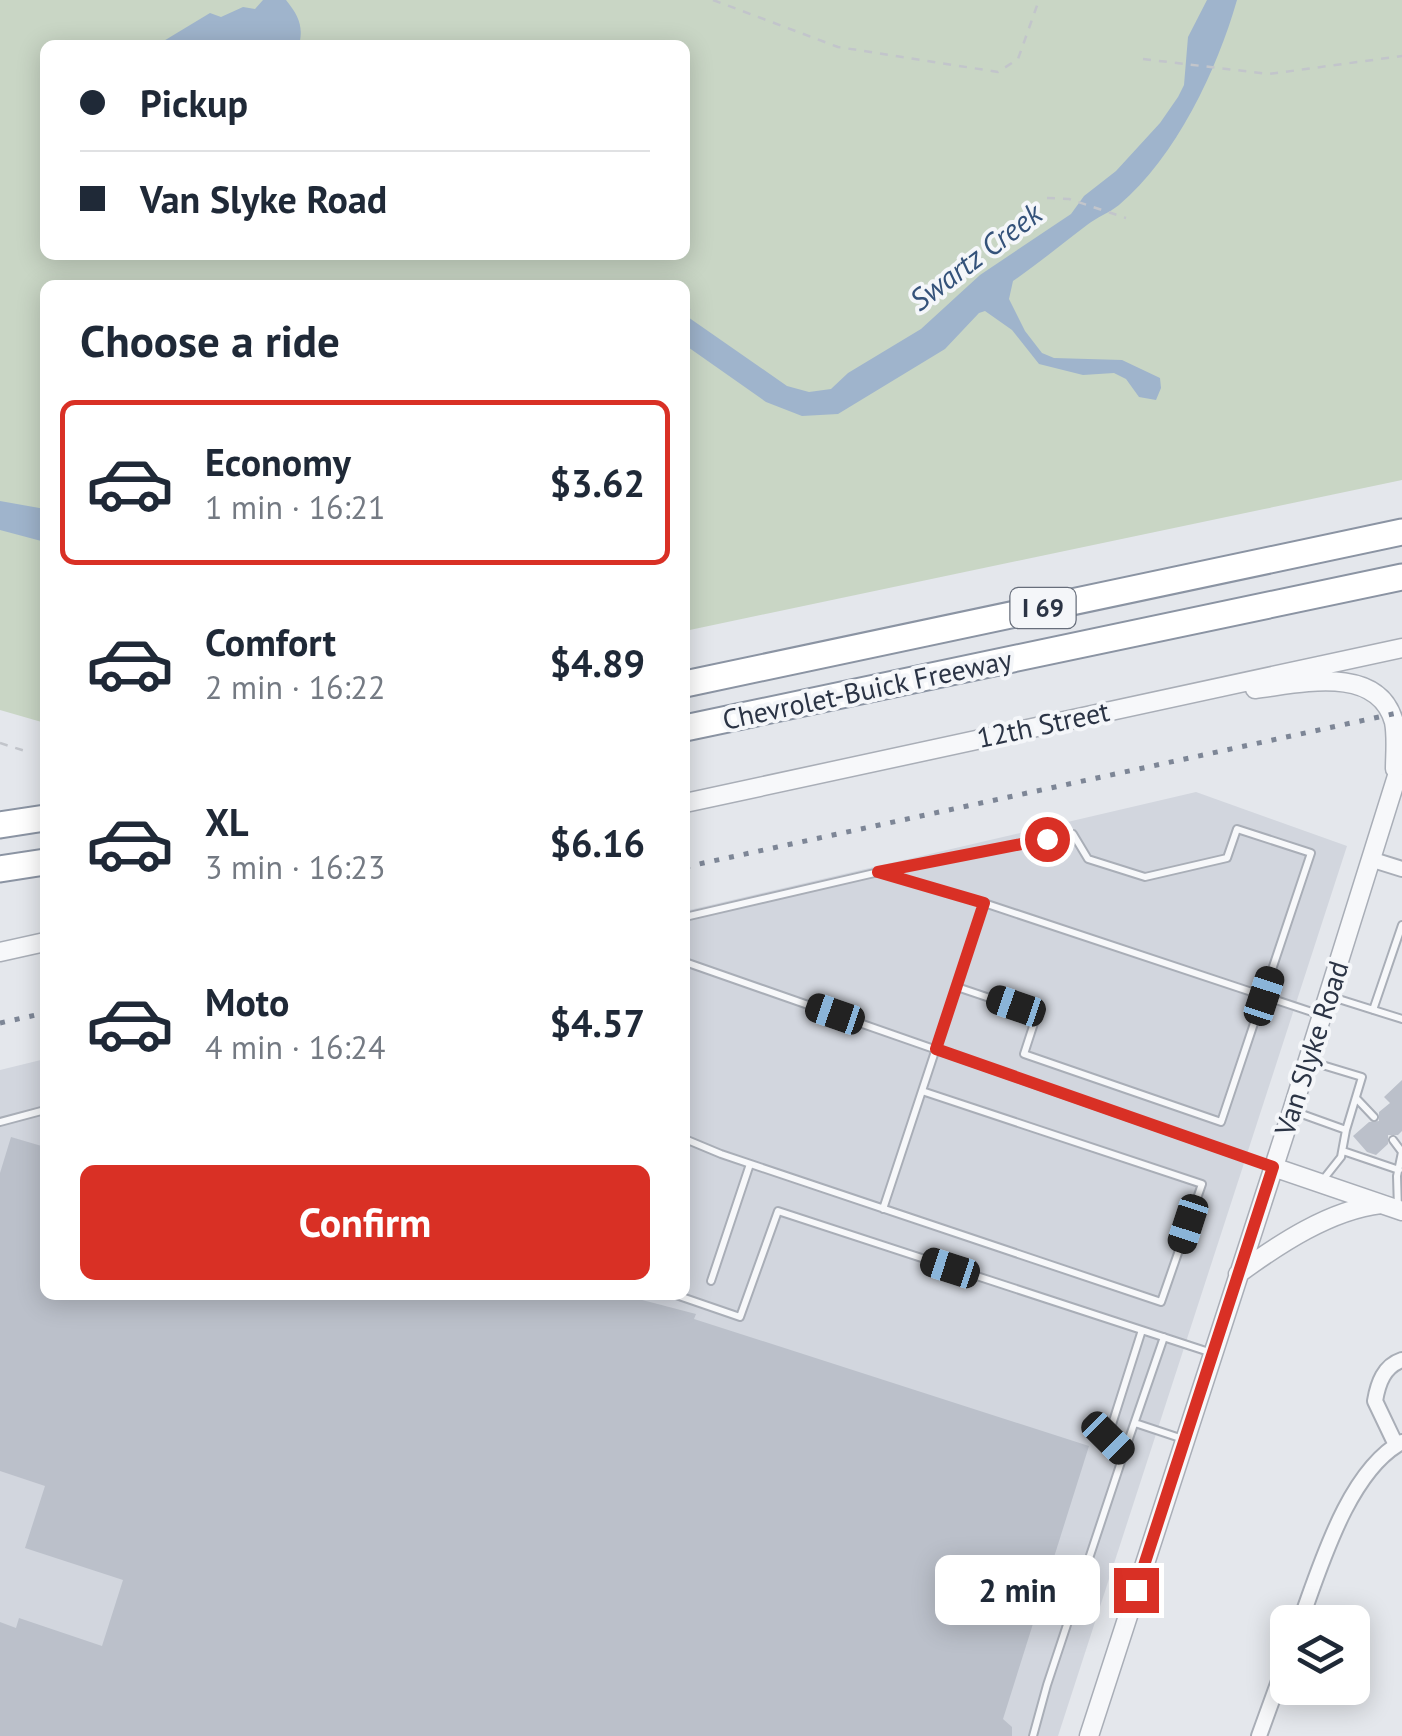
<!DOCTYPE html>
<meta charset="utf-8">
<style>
:root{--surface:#fff;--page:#f2f2f3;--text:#1f2937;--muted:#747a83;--line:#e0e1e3;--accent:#d93025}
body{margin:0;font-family:"PT Sans",sans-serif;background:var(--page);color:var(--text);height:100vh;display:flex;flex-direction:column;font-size:38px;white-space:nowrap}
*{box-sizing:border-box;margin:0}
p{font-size:32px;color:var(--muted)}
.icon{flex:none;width:55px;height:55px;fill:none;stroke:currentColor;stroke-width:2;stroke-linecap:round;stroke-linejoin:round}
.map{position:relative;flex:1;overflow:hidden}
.drawer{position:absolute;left:40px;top:280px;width:650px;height:1020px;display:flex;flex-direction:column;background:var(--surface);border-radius:15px;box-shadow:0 5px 25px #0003}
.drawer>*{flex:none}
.hud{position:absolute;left:40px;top:40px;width:650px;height:220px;border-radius:15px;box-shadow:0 5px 25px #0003;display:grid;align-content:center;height:220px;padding:0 40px;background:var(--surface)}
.tools{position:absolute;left:1270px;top:1605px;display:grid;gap:20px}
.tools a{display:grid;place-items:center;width:100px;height:100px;border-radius:15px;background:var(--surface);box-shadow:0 5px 25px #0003;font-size:50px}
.end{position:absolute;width:45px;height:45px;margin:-22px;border:12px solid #d93025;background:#fff;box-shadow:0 0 0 5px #fff}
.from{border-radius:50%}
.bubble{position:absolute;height:70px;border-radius:15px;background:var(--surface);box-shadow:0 5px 25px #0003;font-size:32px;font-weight:700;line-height:70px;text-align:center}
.car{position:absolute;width:30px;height:60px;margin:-30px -15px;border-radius:12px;box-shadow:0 0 8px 2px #0007;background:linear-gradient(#222 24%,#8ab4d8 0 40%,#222 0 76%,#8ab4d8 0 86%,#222 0)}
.hud b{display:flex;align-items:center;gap:35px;height:95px;font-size:38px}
.hud b+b{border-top:2px solid var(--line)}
.hud i{width:25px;height:25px;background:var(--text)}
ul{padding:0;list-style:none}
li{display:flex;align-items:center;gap:30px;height:165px;margin:0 20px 15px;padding:0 20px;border:5px solid transparent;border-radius:15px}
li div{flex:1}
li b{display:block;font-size:38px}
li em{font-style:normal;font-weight:700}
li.on{border-color:var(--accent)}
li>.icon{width:90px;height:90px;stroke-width:1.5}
h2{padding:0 40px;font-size:45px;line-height:120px}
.button{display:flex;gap:20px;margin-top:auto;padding:20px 40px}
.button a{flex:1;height:115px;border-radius:15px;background:var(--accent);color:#fff;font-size:40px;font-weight:700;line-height:115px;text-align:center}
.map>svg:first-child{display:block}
</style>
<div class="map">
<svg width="1402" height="1736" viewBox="0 0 1402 1736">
<rect width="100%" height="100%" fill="#e4e7ec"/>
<path fill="#d2d6de" d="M1196 792 1347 846 1058 1736H0V1070L45 1059V1295H685V911Z"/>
<path fill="#c9d6c5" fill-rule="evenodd" d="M0 0H1402V480L685 631V285H45V723L0 710ZM45 45H685V255H45Z"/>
<path fill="#9fb4cc" d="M263 0H286C298 15 304 26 299 45H157L210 13 221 17 243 7 255 9Z
M1207 0H1237C1217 70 1176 157 1119 205 1109 213 1097 217 1087 225 1062 244 1039 263 1013 281L1009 299 1025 331 1042 353 1054 358 1122 360 1160 378 1161 388 1156 400 1139 397 1126 379 1114 373 1083 375 1039 364 1012 330 985 311 979 313 945 349 838 414 802 416 766 402 685 345V315L787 386 809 392 831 389 848 373 921 329 980 275 1071 214 1084 196 1116 171 1160 123 1178 97 1184 85 1188 37Z
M0 501 45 509V542L0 530Z"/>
<path fill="#bbc0ca" d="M1402 1080V1131L1398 1135H1388V1144L1376 1155 1367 1152 1353 1136 1369 1122 1379 1121V1112L1390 1103 1384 1097Z
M11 1137 45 1147V1295H623L696 1314 694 1319 1089 1446 1003 1719 1012 1727V1736H0V1622L16 1628 19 1618 102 1646 123 1580 25 1548 45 1486 0 1471V1173Z"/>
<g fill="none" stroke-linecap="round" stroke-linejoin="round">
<g stroke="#a9aeb7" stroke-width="10">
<path id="service" d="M879 872 1073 834 1088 859 1145 877 1227 858 1237 829 1311 853 1221 1122 1024 1054 1037 1014 957 987
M685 917 879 872 984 903 1321 1015
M685 962 1269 1166
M1329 996 1402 1019
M1373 1010 1402 925
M1356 1098 1374 1117
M1296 1112 1346 1130 1362 1077 1309 1061
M0 1122 45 1110
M685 1139 721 1154 1161 1302 1202 1184 922 1091
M1393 1140 1402 1152 1397 1176 1398 1209
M1343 1151 1399 1170
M1322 1181 1341 1157 1346 1130
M883 1209 984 903
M711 1281 750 1164
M676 1295 740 1317 778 1211 1212 1353
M1135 1423 1183 1439
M1124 1453 1164 1337
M1033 1736 1047 1685 1124 1453 1108 1437 1142 1330"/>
</g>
<g stroke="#a9aeb7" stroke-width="18">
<path id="minor" d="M1370 859 1402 869
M1396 1445 1375 1401C1378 1383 1384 1366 1402 1360
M1300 1622C1320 1568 1348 1471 1402 1442
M1259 1736 1288 1656"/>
</g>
<g stroke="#a9aeb7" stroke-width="21">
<path id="tertiary" d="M1255 689C1297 684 1378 663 1394 722 1397 737 1395 755 1395 769
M685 803 1402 648
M0 952 45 942
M1273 1167 1402 1211
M1238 1274C1279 1244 1330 1210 1381 1204
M1089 1736 1292 1111 1402 760"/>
</g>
<g stroke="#8b94a3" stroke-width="29">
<path id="motorway" d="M685 684 1402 532
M685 728 1402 577
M0 825 45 818
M0 869 45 862"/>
</g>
<path stroke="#c2c5cb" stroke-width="2.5" stroke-dasharray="8 8" stroke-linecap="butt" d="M713 0 838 47 998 72 1018 59 1039 0
M1143 59 1269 74 1402 56
M1047 198 1069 199 1126 218
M685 315 693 305
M0 743 25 751"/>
<use href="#service" stroke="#f7f8fa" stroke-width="6"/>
<use href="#minor" stroke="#f7f8fa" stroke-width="14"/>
<use href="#tertiary" stroke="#f7f8fa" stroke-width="18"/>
<use href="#motorway" stroke="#fff" stroke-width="25"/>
<path stroke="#7d8696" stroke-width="5" stroke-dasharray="5 10" stroke-linecap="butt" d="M685 867 1402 712
M0 1023 45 1013"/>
</g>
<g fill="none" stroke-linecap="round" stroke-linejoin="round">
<path stroke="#d93025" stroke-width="12" d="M1047 839 878 872 984 903 936 1049 1273 1167 1136 1590"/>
</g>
<g text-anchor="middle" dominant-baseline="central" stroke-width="8" stroke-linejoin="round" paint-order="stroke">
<rect fill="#f4f6f9" stroke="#676e7b" stroke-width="2.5" x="1010.5" y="588" width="65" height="40" rx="8"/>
<g font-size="25" font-weight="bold" fill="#2b3445">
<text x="1043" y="608">I 69</text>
</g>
<g font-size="28" fill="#2b3445" stroke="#f4f6f9">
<text transform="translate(867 689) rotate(-12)">Chevrolet-Buick Freeway</text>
<text transform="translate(1043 724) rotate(-12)">12th Street</text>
<text transform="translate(1311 1048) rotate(-72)">Van Slyke Road</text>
</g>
<g font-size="30" font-style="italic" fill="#34527a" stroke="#f4f6f9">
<text transform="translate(975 256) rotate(-37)">Swartz Creek</text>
</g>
</g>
</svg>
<div class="tools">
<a><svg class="icon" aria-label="layers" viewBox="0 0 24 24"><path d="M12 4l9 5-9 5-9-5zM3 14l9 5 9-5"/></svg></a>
</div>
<i class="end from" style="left:1047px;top:839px"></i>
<i class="end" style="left:1136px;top:1590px"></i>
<div class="bubble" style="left:935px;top:1555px;width:165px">2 min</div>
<i class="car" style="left:1264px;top:996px;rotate:18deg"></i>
<i class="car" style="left:1016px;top:1006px;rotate:289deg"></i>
<i class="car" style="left:835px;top:1014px;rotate:289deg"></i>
<i class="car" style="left:1188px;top:1224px;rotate:198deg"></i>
<i class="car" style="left:950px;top:1268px;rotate:288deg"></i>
<i class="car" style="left:1108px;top:1438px;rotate:135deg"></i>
<div class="hud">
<b><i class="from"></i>Pickup</b>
<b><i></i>Van Slyke Road</b>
</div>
<section class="drawer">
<h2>Choose a ride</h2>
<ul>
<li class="on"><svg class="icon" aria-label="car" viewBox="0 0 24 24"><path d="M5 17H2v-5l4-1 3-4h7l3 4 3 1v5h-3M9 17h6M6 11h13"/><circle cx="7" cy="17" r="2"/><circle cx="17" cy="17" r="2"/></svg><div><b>Economy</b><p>1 min · 16:21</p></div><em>$3.62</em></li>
<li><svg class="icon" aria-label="car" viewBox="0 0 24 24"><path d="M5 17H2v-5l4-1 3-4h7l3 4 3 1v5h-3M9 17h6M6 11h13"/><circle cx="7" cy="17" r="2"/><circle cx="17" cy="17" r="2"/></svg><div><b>Comfort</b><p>2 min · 16:22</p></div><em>$4.89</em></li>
<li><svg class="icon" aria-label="car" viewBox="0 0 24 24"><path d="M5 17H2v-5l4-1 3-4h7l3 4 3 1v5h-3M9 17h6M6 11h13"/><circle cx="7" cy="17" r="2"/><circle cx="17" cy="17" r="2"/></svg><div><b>XL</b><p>3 min · 16:23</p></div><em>$6.16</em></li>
<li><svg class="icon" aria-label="car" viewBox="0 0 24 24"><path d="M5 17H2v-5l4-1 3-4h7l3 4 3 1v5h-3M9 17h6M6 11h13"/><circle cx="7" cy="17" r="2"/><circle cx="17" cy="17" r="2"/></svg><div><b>Moto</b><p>4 min · 16:24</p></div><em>$4.57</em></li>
</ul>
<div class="button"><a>Confirm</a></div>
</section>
</div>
